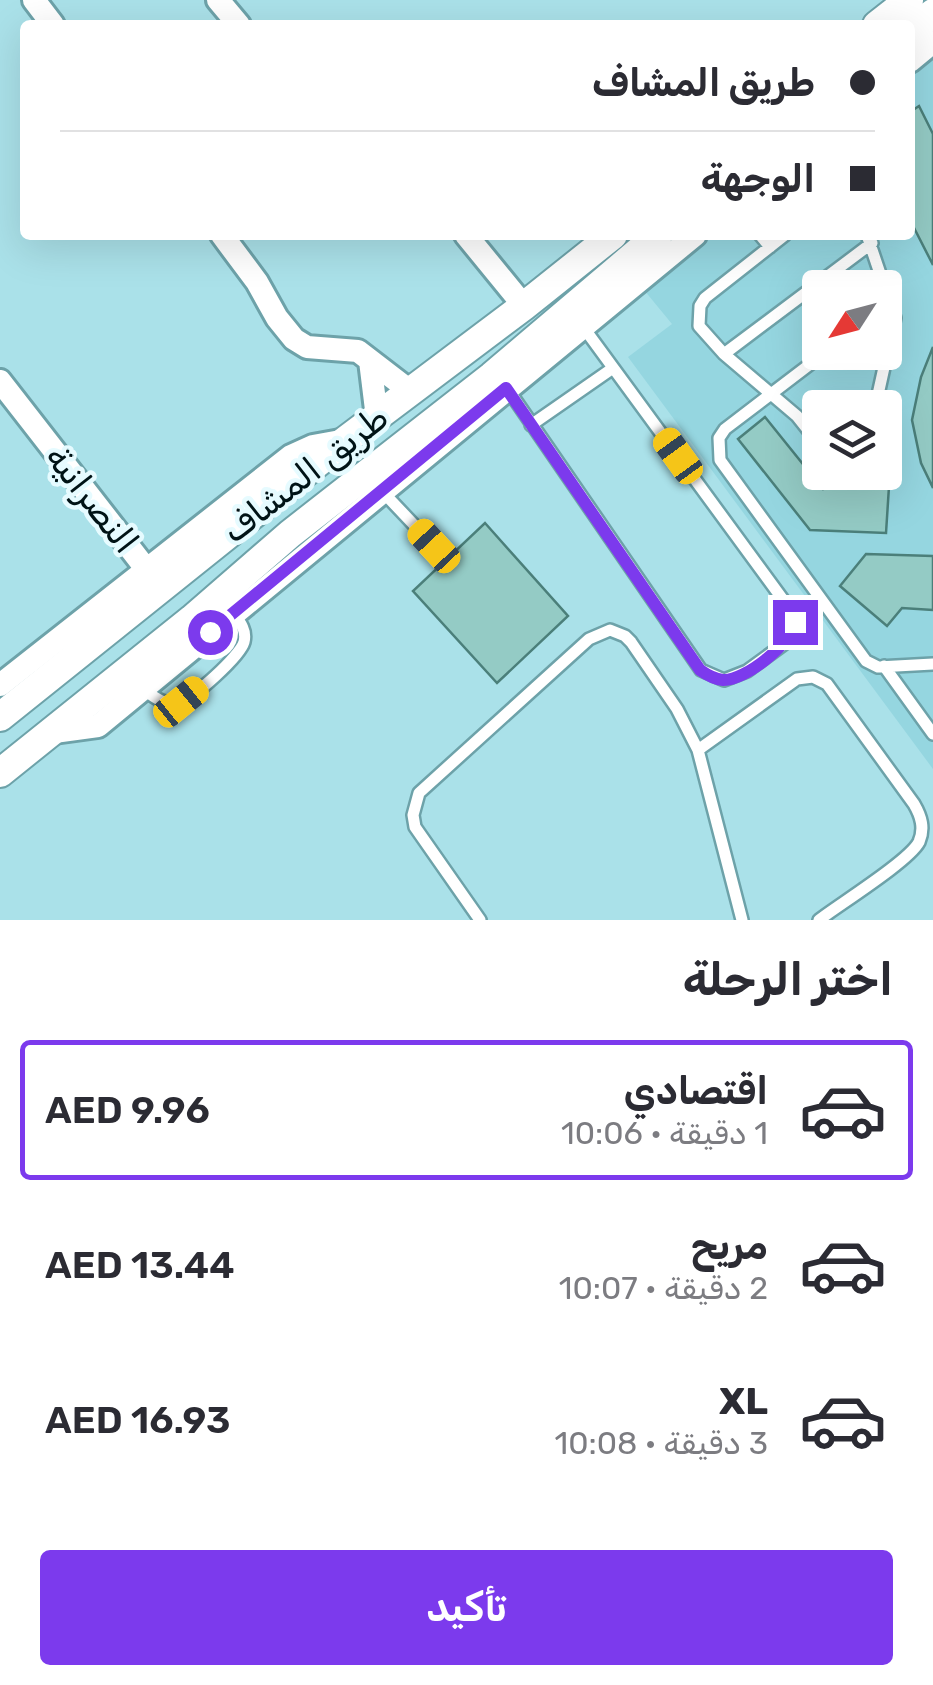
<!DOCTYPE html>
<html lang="ar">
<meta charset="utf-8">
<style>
:root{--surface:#fff;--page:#f7f7f7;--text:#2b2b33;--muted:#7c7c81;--line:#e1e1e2;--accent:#7c3aed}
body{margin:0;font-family:Rubik,"Noto Naskh Arabic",sans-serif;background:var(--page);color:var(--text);direction:rtl;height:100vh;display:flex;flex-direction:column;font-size:38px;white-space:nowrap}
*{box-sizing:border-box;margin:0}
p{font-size:32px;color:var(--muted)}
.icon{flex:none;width:55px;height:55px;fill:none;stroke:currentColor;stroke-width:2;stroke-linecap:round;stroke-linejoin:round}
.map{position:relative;height:920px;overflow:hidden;direction:ltr}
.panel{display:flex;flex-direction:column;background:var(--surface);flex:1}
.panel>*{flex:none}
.top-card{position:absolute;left:20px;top:20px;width:895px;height:220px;border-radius:10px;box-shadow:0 10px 40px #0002;direction:rtl;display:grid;align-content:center;height:220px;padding:0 40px;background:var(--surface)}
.needle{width:65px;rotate:234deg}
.fabs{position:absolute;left:802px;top:270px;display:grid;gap:20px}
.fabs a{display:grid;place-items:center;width:100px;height:100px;border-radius:10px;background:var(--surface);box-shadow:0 10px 40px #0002;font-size:50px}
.end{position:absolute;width:45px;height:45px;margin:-22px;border:12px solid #7c3aed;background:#fff;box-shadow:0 0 0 5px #fff}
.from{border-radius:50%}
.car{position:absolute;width:30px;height:60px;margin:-30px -15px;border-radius:12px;box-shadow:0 0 8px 2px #0007;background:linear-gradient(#f5c518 24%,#345 0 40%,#f5c518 0 76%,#345 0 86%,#f5c518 0)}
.top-card b{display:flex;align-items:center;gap:35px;height:95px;font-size:38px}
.top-card b+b{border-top:2px solid var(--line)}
.top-card i{width:25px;height:25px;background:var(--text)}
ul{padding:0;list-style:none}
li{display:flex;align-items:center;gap:30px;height:140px;margin:0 20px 15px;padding:0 20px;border:5px solid transparent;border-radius:10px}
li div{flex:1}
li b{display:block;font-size:38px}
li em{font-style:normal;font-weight:600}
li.selected{border-color:var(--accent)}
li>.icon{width:90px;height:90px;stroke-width:1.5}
h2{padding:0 40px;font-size:45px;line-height:120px}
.action{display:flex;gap:20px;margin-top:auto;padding:20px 40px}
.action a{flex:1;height:115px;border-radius:10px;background:var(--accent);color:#fff;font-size:40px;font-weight:600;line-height:115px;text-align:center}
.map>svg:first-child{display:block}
</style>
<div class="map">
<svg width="933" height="920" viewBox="0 0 933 920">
<rect width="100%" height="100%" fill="#aae1e9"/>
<path fill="#95d6e0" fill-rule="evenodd" d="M933 54V769L628 357 672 324 644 290 711 235H910V73ZM820 288H885V352H820ZM820 408H885V472H820Z"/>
<path fill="#94cbc5" stroke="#4b7f7a" stroke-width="2.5" d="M919 106 933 134V265L910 220V112Z
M933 347V488L921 463 912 420 921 377Z
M765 417 823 489 890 471 886 533 810 530 738 439Z
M485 523 568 616 497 683 413 591Z
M866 554 933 556V610L902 608 887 626 840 586Z"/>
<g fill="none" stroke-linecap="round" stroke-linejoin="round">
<g stroke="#6da2a9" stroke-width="16">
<path id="service" d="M760 235 770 247
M785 235 705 298 700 306 699 326 724 354 797 416 820 445
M867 235 895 318 875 408
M826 352 725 429 719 438 720 460 866 661 878 667 933 664
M724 354 872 243
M507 388 701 670 724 680 747 671 788 641 795 622 792 612 584 328
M531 425 613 368
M381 490 434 546
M884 666 933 734
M143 689C154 697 164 706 179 702 193 699 240 656 244 642 247 630 240 622 233 613
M698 750 797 679 813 677 827 684 914 804C921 816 925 828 919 842 909 861 840 904 819 920
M480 920 415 827 413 815 419 793 589 639 610 630 625 636 631 642 677 709 698 750 742 920"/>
</g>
<g stroke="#6da2a9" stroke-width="28">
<path id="minor" d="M34 0 53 25
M218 0 239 25
M910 61 933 42
M222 235 257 282 277 318 294 339 307 347 358 351 410 391
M466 235 524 306
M370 361 377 418
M0 381 147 570
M0 685 291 456 313 446 346 440
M54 732 98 726 695 235"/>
</g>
<g stroke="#6da2a9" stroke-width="32">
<path id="tertiary" d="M877 25 909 0
M910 32 933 13
M0 717 346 440 524 306 613 235
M0 773 192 619 290 534 492 376 658 235"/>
</g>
<use href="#service" stroke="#fff" stroke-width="11"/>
<use href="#minor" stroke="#fff" stroke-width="22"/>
<use href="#tertiary" stroke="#fff" stroke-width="28"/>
</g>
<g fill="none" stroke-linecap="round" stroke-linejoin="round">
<path stroke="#7c3aed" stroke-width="12" d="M210 632 506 388 700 670C707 675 714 679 723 680 745 681 791 644 795 622"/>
</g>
<g text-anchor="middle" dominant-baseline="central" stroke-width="9" stroke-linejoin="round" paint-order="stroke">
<g font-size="35" fill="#001316" stroke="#e6fbff">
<text transform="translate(305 474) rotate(-38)">طريق المشاف</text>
<text transform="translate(92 499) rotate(52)">النصرانية</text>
</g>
</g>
</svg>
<div class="fabs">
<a><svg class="needle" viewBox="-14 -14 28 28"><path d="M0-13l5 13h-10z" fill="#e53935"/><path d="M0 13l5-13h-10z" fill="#7c7c81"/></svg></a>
<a><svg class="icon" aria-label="layers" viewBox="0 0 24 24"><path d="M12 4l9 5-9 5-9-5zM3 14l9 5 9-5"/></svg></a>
</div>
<i class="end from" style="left:210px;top:632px"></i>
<i class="end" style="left:795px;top:622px"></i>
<i class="car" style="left:678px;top:456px;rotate:324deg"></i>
<i class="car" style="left:434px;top:546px;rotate:317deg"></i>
<i class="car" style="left:181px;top:702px;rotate:51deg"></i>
<div class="top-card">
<b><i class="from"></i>طريق المشاف</b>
<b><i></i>الوجهة</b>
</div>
</div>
<section class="panel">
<h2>اختر الرحلة</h2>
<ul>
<li class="selected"><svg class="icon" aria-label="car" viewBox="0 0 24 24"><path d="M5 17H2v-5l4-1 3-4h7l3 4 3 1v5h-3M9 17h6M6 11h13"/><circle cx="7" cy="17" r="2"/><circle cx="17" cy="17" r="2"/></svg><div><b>اقتصادي</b><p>1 دقيقة · 10:06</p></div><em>AED 9.96</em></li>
<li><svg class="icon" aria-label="car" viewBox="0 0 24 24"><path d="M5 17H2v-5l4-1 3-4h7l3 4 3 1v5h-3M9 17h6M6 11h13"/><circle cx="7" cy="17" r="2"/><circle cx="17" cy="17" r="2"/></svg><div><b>مريح</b><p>2 دقيقة · 10:07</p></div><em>AED 13.44</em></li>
<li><svg class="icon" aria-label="car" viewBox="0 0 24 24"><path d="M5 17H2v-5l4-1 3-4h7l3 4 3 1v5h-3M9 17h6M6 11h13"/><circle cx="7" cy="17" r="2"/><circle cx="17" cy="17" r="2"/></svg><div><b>XL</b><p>3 دقيقة · 10:08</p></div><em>AED 16.93</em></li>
</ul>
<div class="action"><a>تأكيد</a></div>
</section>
